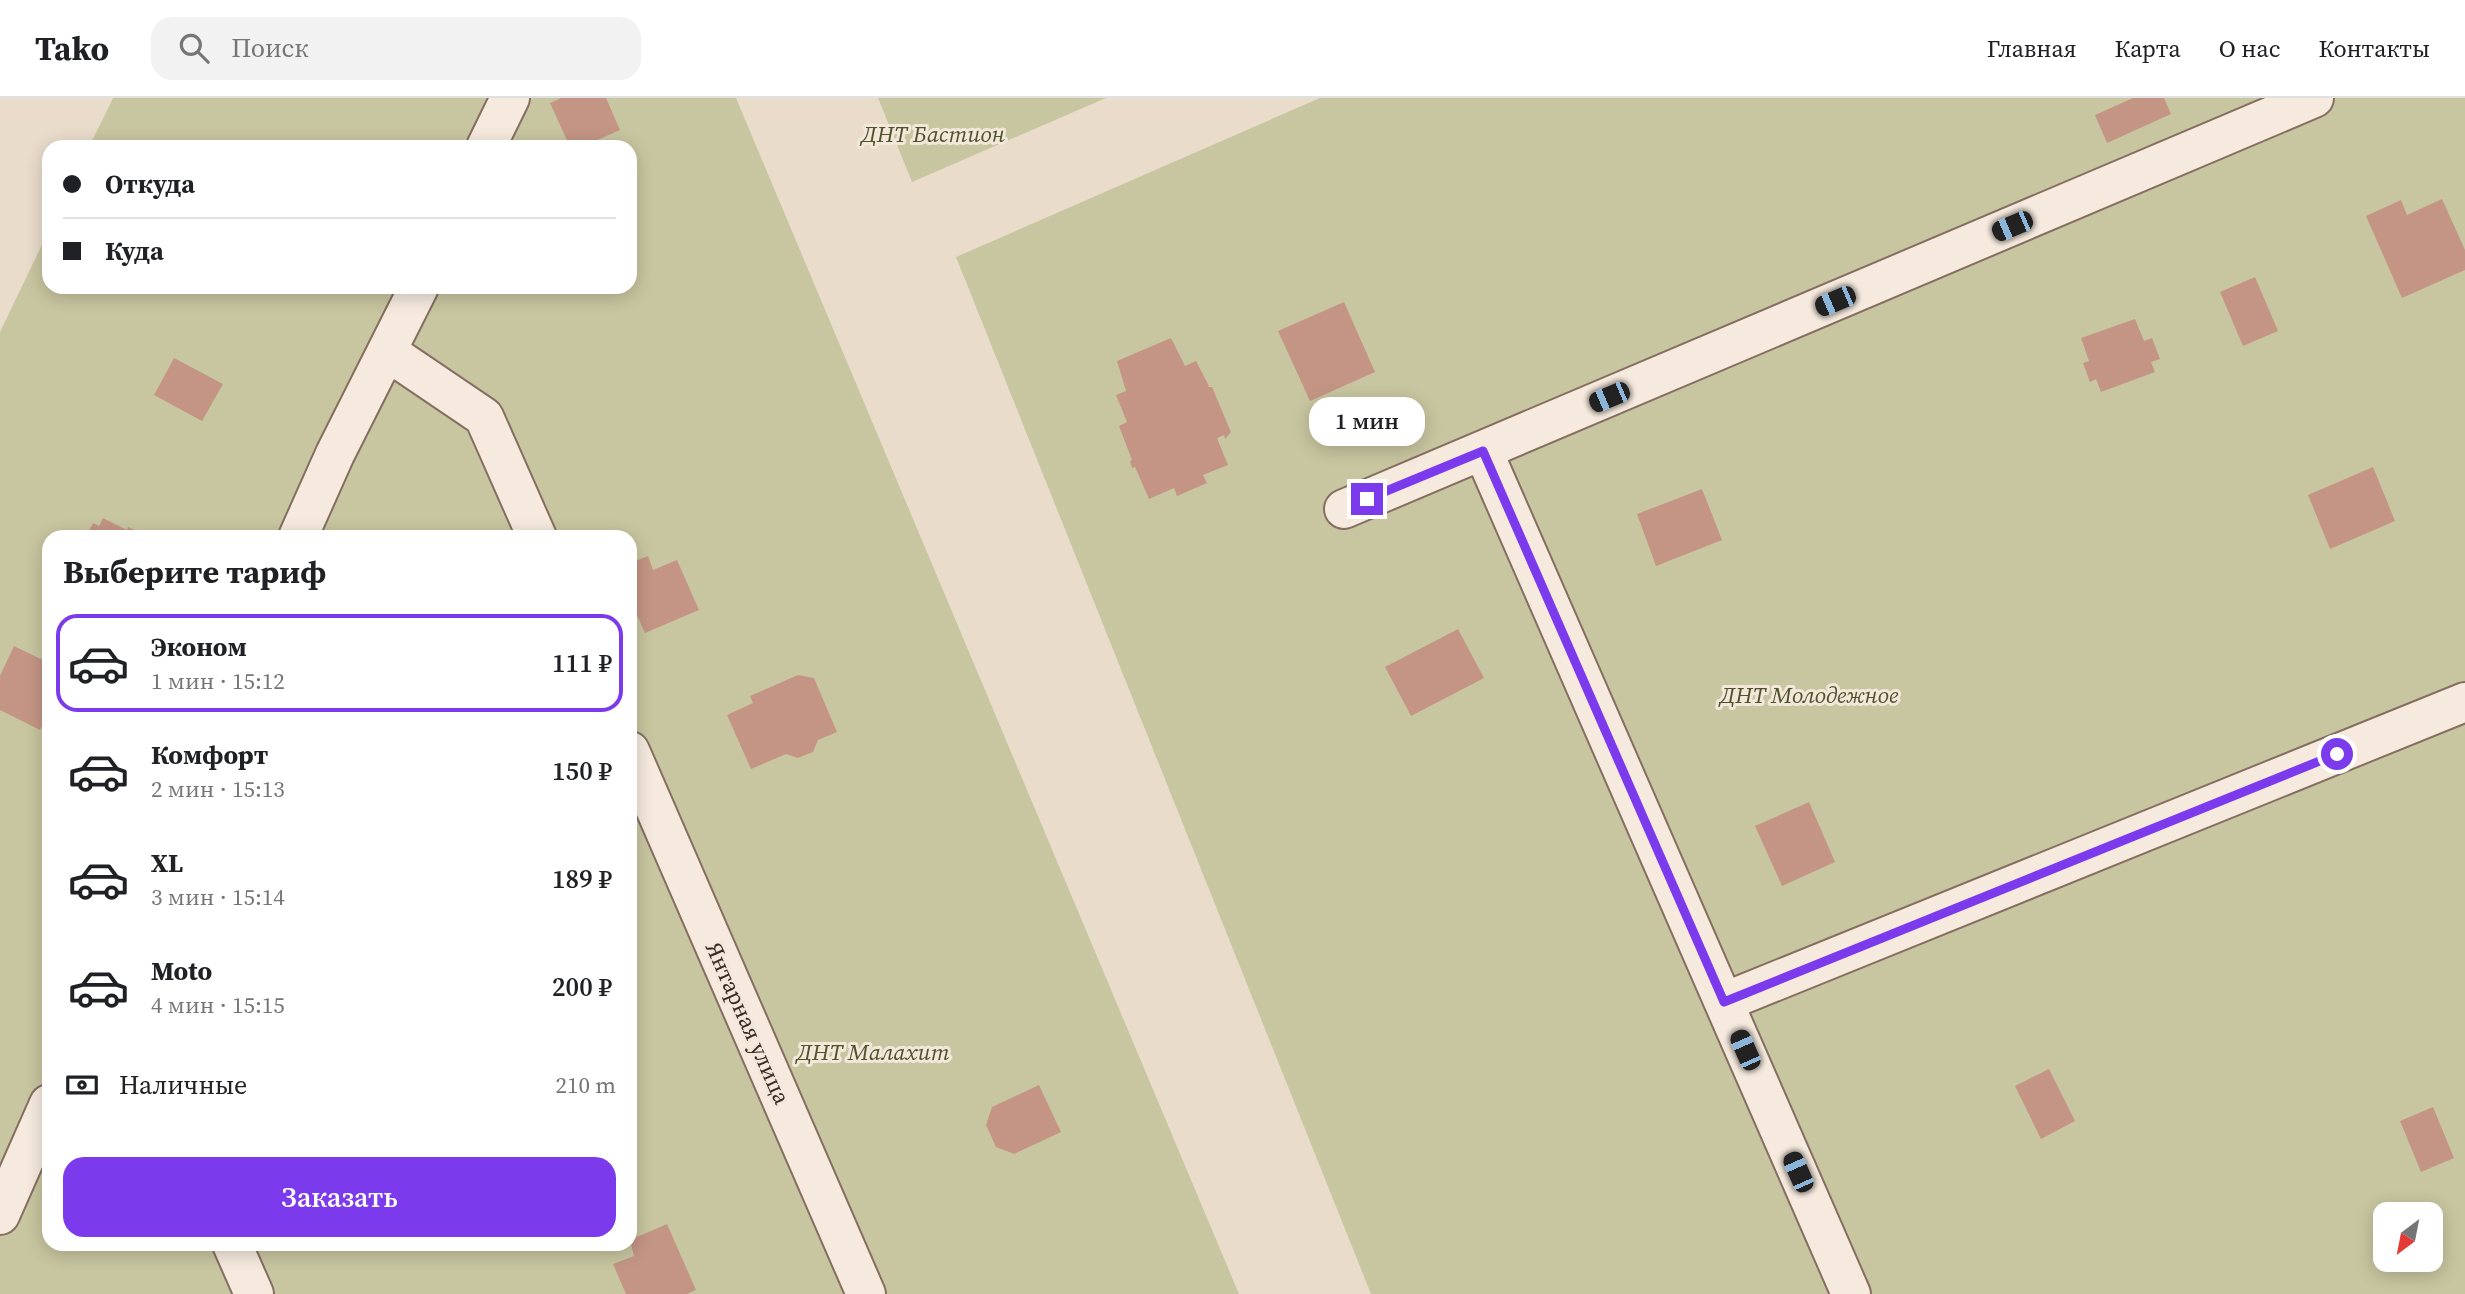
<!DOCTYPE html>
<html lang="ru">
<meta charset="utf-8">
<style>
:root{--surface:#fff;--page:#f2f2f2;--text:#202124;--muted:#757577;--line:#e0e0e0;--accent:#7c3aed}
body{margin:0;font-family:"Source Serif 4",serif;background:var(--page);color:var(--text);height:100vh;display:flex;flex-direction:column;font-size:26px;white-space:nowrap}
*{box-sizing:border-box;margin:0}
p{font-size:23px;color:var(--muted)}
.icon{flex:none;width:38px;height:38px;fill:none;stroke:currentColor;stroke-width:2;stroke-linecap:round;stroke-linejoin:round}
.map{position:relative;flex:1;overflow:hidden}
.drawer{position:absolute;left:42px;top:432px;width:595px;height:721px;display:flex;flex-direction:column;background:var(--surface);border-radius:21px;box-shadow:0 4px 18px #0003}
.drawer>*{flex:none}
.banner{position:absolute;left:42px;top:42px;width:595px;height:154px;border-radius:21px;box-shadow:0 4px 18px #0003;display:grid;align-content:center;height:154px;padding:0 21px;background:var(--surface)}
.needle{width:46px;rotate:212deg}
.tools{position:absolute;left:2373px;top:1104px;display:grid;gap:14px}
.tools a{display:grid;place-items:center;width:70px;height:70px;border-radius:14px;background:var(--surface);box-shadow:0 4px 18px #0003;font-size:35px}
.end{position:absolute;width:32px;height:32px;margin:-16px;border:9px solid #7c3aed;background:#fff;box-shadow:0 0 0 4px #fff}
.from{border-radius:50%}
.bubble{position:absolute;height:49px;border-radius:21px;background:var(--surface);box-shadow:0 4px 18px #0003;font-size:23px;font-weight:600;line-height:49px;text-align:center}
.car{position:absolute;width:21px;height:42px;margin:-21px -10px;border-radius:9px;box-shadow:0 0 5px 2px #0007;background:linear-gradient(#222 24%,#8ab4d8 0 40%,#222 0 76%,#8ab4d8 0 86%,#222 0)}
.banner b{display:flex;align-items:center;gap:24px;height:66px;font-size:26px}
.banner b+b{border-top:2px solid var(--line)}
.banner i{width:18px;height:18px;background:var(--text)}
ul{padding:0;list-style:none}
li{display:flex;align-items:center;gap:21px;height:98px;margin:0 14px 10px;padding:0 7px;border:4px solid transparent;border-radius:21px}
li div{flex:1}
li b{display:block;font-size:26px}
li em{font-style:normal;font-weight:600}
li.selected{border-color:var(--accent)}
li>.icon{width:63px;height:63px;stroke-width:1.5}
h2{padding:0 21px;font-size:32px;line-height:84px}
.pay{display:flex;align-items:center;gap:18px;height:77px;padding:0 21px;font-size:26px}
.pay p{margin-inline-start:auto}
.button{display:flex;gap:14px;margin-top:auto;padding:14px 21px}
.button a{flex:1;height:80px;border-radius:21px;background:var(--accent);color:#fff;font-size:28px;font-weight:600;line-height:80px;text-align:center}
header{display:flex;align-items:center;gap:42px;box-sizing:border-box;height:98px;padding:0 35px;background:var(--surface);border-bottom:2px solid var(--line)}
header strong{font-size:33px}
nav{display:flex;gap:38px;margin-inline-start:auto;font-size:24px}
.search{width:490px;height:63px;background:var(--page);display:flex;align-items:center;gap:18px;box-sizing:border-box;padding:0 24px;border-radius:21px;color:var(--muted);font-size:26px}
.map>svg:first-child{display:block}
</style>
<header>
<strong>Tako</strong>
<div class="search"><svg class="icon" aria-label="search" viewBox="0 0 24 24"><circle cx="10" cy="10" r="6"/><path d="M15 15l6 6"/></svg>Поиск</div>
<nav><a>Главная</a><a>Карта</a><a>О нас</a><a>Контакты</a></nav>
</header>
<div class="map">
<svg width="2465" height="1196" viewBox="0 0 2465 1196">
<rect width="100%" height="100%" fill="#eadccb"/>
<path fill="#c8c6a0" fill-rule="evenodd" d="M113 0H736L1239 1196H0V234L49 132V189H630V49H89ZM49 439H630V1146H49Z
M878 0H1106L912 84Z
M1320 0H2465V1196H1371L956 159ZM2385 1116H2431V1162H2385Z"/>
<path fill="#c49585" d="M561 0H606L620 32 582 49H570L550 5Z
M2133 0H2164L2171 16 2107 45 2095 17Z
M2442 101 2465 152V172L2402 200 2366 118 2401 102 2407 117Z
M2255 179 2278 233 2243 248 2220 194Z
M1344 204 1375 274 1310 303 1278 233Z
M2135 221 2144 243 2152 240 2160 261 2151 264 2155 274 2101 294 2096 281 2090 284 2083 265 2089 263 2081 240Z
M1171 240 1185 268 1196 263 1209 288 1207 289H1212L1231 334 1225 341 1224 337 1217 340 1228 367 1203 377 1207 385 1177 398 1174 390 1149 401 1135 369 1132 370 1130 363 1132 362 1119 328 1127 324 1116 297 1126 293 1117 263Z
M174 260 223 286 202 323 154 297Z
M2373 369 2395 423 2330 451 2308 397Z
M1702 391 1722 442 1656 468 1637 416Z
M103 420 127 432 128 429 150 439H86L93 425 99 428Z
M648 458 653 472 677 462 699 512 645 535 630 501V465Z
M1458 531 1484 580 1411 618 1385 569Z
M14 548 49 565V614L40 632 0 612V578Z
M798 577 814 580 837 634 818 642 813 654 798 660 786 656 751 671 727 617 753 605 750 598Z
M1809 704 1835 764 1782 788 1755 728Z
M2049 971 2075 1023 2041 1041 2015 988Z
M1039 987 1061 1034 1014 1056 996 1049 986 1027 992 1009Z
M2433 1009 2454 1060 2421 1074 2400 1023Z
M667 1126 696 1192 687 1196H626L613 1166 634 1158 630 1142Z"/>
<g fill="none" stroke-linecap="round" stroke-linejoin="round">
<g stroke="#856e61" stroke-width="42">
<path id="minor" d="M486 49 510 0
M388 254 484 319 537 439
M1483 353 1851 1196
M1344 411 2314 0
M298 439 335 356 419 189
M630 653 866 1196
M1724 904 2465 604
M0 1117 49 1006
M232 1146 254 1196"/>
</g>
<use href="#minor" stroke="#f6eade" stroke-width="38"/>
</g>
<g fill="none" stroke-linecap="round" stroke-linejoin="round">
<path stroke="#7c3aed" stroke-width="9" d="M1367 401 1483 353 1724 904 2337 656"/>
</g>
<g text-anchor="middle" dominant-baseline="central" stroke-width="6" stroke-linejoin="round" paint-order="stroke">
<g font-size="23" font-style="italic" fill="#4f522b" stroke="#f3e7da">
<text x="933" y="36">ДНТ Бастион</text>
<text x="1809" y="597">ДНТ Молодежное</text>
<text x="873" y="954">ДНТ Малахит</text>
</g>
<g font-size="23" fill="#382923" stroke="#f3e7da">
<text transform="translate(748 925) rotate(66)">Янтарная улица</text>
</g>
</g>
</svg>
<div class="tools">
<a><svg class="needle" viewBox="-14 -14 28 28"><path d="M0-13l5 13h-10z" fill="#e53935"/><path d="M0 13l5-13h-10z" fill="#757577"/></svg></a>
</div>
<i class="end from" style="left:2337px;top:656px"></i>
<i class="end" style="left:1367px;top:401px"></i>
<div class="bubble" style="left:1309px;top:299px;width:116px">1 мин</div>
<i class="car" style="left:2012px;top:128px;rotate:247deg"></i>
<i class="car" style="left:1835px;top:203px;rotate:247deg"></i>
<i class="car" style="left:1609px;top:299px;rotate:247deg"></i>
<i class="car" style="left:1745px;top:952px;rotate:336deg"></i>
<i class="car" style="left:1798px;top:1074px;rotate:336deg"></i>
<div class="banner">
<b><i class="from"></i>Откуда</b>
<b><i></i>Куда</b>
</div>
<section class="drawer">
<h2>Выберите тариф</h2>
<ul>
<li class="selected"><svg class="icon" aria-label="car" viewBox="0 0 24 24"><path d="M5 17H2v-5l4-1 3-4h7l3 4 3 1v5h-3M9 17h6M6 11h13"/><circle cx="7" cy="17" r="2"/><circle cx="17" cy="17" r="2"/></svg><div><b>Эконом</b><p>1 мин · 15:12</p></div><em>111 ₽</em></li>
<li><svg class="icon" aria-label="car" viewBox="0 0 24 24"><path d="M5 17H2v-5l4-1 3-4h7l3 4 3 1v5h-3M9 17h6M6 11h13"/><circle cx="7" cy="17" r="2"/><circle cx="17" cy="17" r="2"/></svg><div><b>Комфорт</b><p>2 мин · 15:13</p></div><em>150 ₽</em></li>
<li><svg class="icon" aria-label="car" viewBox="0 0 24 24"><path d="M5 17H2v-5l4-1 3-4h7l3 4 3 1v5h-3M9 17h6M6 11h13"/><circle cx="7" cy="17" r="2"/><circle cx="17" cy="17" r="2"/></svg><div><b>XL</b><p>3 мин · 15:14</p></div><em>189 ₽</em></li>
<li><svg class="icon" aria-label="car" viewBox="0 0 24 24"><path d="M5 17H2v-5l4-1 3-4h7l3 4 3 1v5h-3M9 17h6M6 11h13"/><circle cx="7" cy="17" r="2"/><circle cx="17" cy="17" r="2"/></svg><div><b>Moto</b><p>4 мин · 15:15</p></div><em>200 ₽</em></li>
</ul>
<div class="pay"><svg class="icon" aria-label="cash" viewBox="0 0 24 24"><path d="M3 7h18v10H3z"/><circle cx="12" cy="12" r="2"/></svg>Наличные<p>210 m</p></div>
<div class="button"><a>Заказать</a></div>
</section>
</div>
